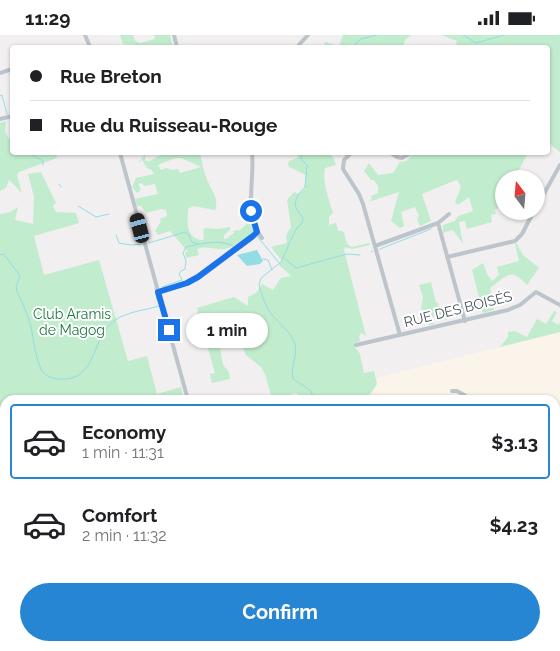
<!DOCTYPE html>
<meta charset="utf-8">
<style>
:root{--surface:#fff;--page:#f6f6f6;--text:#202124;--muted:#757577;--line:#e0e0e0;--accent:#2786d4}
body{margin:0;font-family:Raleway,sans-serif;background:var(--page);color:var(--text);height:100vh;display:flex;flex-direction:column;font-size:19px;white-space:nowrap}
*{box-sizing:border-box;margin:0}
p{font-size:16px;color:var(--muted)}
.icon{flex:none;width:28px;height:28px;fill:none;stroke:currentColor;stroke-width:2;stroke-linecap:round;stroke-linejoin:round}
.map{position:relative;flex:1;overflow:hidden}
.side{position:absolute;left:0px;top:360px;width:560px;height:256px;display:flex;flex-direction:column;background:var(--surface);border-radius:15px 15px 0 0;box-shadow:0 1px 4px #0004}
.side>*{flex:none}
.banner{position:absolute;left:10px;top:10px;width:540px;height:110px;border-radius:5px;box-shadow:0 1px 4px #0004;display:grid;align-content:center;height:110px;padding:0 20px;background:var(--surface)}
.needle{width:32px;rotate:344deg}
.tools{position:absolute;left:495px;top:135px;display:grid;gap:10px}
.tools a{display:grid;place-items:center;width:50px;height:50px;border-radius:50%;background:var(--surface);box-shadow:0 1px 4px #0004;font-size:25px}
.end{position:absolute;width:22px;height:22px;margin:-11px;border:6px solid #1a73e8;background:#fff;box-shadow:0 0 0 2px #fff}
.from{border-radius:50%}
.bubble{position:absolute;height:35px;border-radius:18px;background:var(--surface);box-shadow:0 1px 4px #0004;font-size:16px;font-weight:700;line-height:35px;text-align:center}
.car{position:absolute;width:15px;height:30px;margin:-15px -8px;border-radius:6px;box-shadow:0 0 4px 1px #0007;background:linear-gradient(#222 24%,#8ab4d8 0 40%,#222 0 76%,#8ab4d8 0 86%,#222 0)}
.banner b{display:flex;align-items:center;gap:18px;height:48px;font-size:19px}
.banner b+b{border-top:1px solid var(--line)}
.banner i{width:12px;height:12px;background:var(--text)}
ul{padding:9px 0 0;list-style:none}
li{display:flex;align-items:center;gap:15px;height:75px;margin:0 10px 8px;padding:0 10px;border:2px solid transparent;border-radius:5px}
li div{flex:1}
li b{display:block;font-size:19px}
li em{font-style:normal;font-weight:700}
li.on{border-color:var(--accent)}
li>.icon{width:45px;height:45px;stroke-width:1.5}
.button{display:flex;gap:10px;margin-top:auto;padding:10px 20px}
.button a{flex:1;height:58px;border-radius:30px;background:var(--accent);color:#fff;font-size:20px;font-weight:700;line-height:58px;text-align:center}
.status{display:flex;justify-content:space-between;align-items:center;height:35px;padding:0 25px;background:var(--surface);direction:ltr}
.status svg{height:14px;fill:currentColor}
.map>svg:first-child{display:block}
</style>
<div class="status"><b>11:29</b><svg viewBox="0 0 49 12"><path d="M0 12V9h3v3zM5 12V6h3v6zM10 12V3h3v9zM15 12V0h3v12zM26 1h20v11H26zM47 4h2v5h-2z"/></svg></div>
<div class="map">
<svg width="560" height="616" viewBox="0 0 560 616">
<rect width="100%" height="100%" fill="#f2eff0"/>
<path fill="#fbf4ea" d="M560 297V410L555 419V365H362L372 358 377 349 376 343Z
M555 422 560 425V616H398L399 614 394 611H555Z"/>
<path fill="#c1eccd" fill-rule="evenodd" d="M120 0H133L135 6 140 8 155 4 154 0H170L173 12H138L137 10 123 9Z
M343 0H411L405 5 403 12H324L325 7 339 11Z
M441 0H560V117L550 109H548V12H455L457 6Z
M6 86 5 96 9 104 12 105V118H56L57 123 19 137 17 140 22 158 9 145 6 153 0 156V88Z
M146 118 145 123 146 126H150L164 118H200C202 128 204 139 209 149 213 158 219 164 215 175L193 171 188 174C187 187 186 203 202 205L204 204 203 195 205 193 218 194 230 192V195L224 200V204H226L234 198 233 196 240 195 249 187 253 196 251 199C241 206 230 216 218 214 210 213 205 211 197 214L199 220 186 223 185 217H188L170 196 158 200 155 196 161 186 160 184 167 181 166 175 161 174 146 178 141 171H137L135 164 158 159 155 149 145 151 141 148 138 149 141 155 137 158 132 152 136 143 154 139 152 135 147 133 142 125 138 128ZM175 123H181L201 132 180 138 178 134 171 135 170 134 166 133 161 135 158 130Z
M294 118H329L333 122 336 130 325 133C322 148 329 164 333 178L329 182V190L336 188 338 195 344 197C346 204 345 209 352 212L369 208 370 210 352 214 345 212 344 215 366 301 361 298 359 301 360 306 354 308 355 312 360 319 364 338 374 336 377 349 371 358 362 365H299L297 358 272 364 265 339 261 332 246 320 238 300 234 299V295L220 300 200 301 188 304 198 276 197 273 234 262 248 271V262L256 258 262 249 273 255 281 243 291 241 279 230 282 226 271 212 287 208 286 200 291 192 287 165 294 157 299 159 305 153 306 140 289 132 288 129 289 126 297 123 298 121ZM215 279 223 289 222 295 202 297 200 289 202 284Z
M414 118H528L514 144H504V162L497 174H495L496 179 491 180 492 187 467 194 465 186 459 187 463 209 453 195 443 198V190L455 186 458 181 473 176 469 162 458 170 455 167 461 152 458 146 456 145 422 159 431 186 420 191 417 184 419 181 415 172 401 177 404 191 400 193 391 186 399 157 368 167 372 164 371 161 378 158V151L374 145H371L364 136 369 128 378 140 393 138 400 127 406 126Z
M41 137 56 168 53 171 56 177 76 178 79 188 34 201 44 240 99 225 128 326 147 321 157 359 181 352 184 365H5V436L0 437V179L10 177 18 172 15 185 33 189 34 162 28 139Z
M516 208 523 220 539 233 527 250C510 232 508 240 490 253L494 275 483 278 472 235 483 228 487 239 492 246 499 240 497 232 519 226 515 209Z
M431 247 436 268H438L440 276 447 285 438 281 431 282 434 289 429 290 425 276 421 274 423 262 419 250Z
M554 276 557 277 552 286 558 290 560 288V297L500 312 508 302V297L515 296 527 302 537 284 546 289Z
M219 307 223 330 229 337 230 344 212 348 210 339 215 338 207 310Z"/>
<path fill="#92dde5" d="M257 215 263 226 260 229 247 231 237 220Z"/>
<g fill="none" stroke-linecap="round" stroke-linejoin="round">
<path stroke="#92dde5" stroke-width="1" d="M463 0 476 8 504 0
M352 12 361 4 377 0
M0 61 2 60 7 79
M29 118 43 126V130
M302 118 301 124 307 130 305 152C299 158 292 166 297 175 299 178 301 180 303 183L302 188 296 194 281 227 261 243 259 250C262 260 265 271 271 279 279 288 291 297 295 309 298 321 290 332 293 344L310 355 315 365
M59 149 61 152
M249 162V181L254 197
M78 171 96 182 109 179
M116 200 119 208 131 210 143 209
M257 201 280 229
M149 208 185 197 189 200 192 207 198 209
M380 214 431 194
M371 217 373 216
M0 220 3 219 7 223 20 241 16 252 17 256C22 268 28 279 31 292 34 306 35 323 42 336 46 342 52 343 59 344 98 347 90 303 115 285 127 277 145 275 159 271
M284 223 296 233 347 219 360 220
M263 224 268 225 272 235
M162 252 182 245 179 239 181 236 185 234 186 226 183 218 186 212C200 209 221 203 234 212
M155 253 157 265
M355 611 356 616"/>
<path stroke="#bcc5cb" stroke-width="4" d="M85 0 90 12
M174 0 177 12
M297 12 308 0
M0 38 12 34
M0 84 12 81
M120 118 188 365
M252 118C255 146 243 179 262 203
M351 118 344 125 343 134 359 159 363 169 400 300
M391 118 397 122 402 123 410 118
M536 173 560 130
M438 188 465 286
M375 211 438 188 449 179
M447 222 515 206 522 199 534 176
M158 257 187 248 198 242 257 197
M356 310 508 275 520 270 536 257 560 270
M452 356H457L473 365
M555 378 560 379
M0 458 5 456
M0 536 5 553
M555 560 560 563
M0 565 5 564
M158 611 159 616
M211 611 213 616
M260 611 261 616
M334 611 335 616
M473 611 482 616"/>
<path stroke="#b1c2cc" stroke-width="4.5" d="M555 402 560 393
M555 414 560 405
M438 616 441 611
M445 616 447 611"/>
</g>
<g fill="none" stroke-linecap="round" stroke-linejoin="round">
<path stroke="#1a73e8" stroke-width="6" d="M169 295 158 257 187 248 198 242 253 201 257 197 251 176"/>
</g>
<g text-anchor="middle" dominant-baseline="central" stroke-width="4" stroke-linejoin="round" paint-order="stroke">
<g font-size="14" fill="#49555b" stroke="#fff">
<text transform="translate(458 274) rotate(-14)">RUE DES BOISÉS</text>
</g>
<g font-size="14" fill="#1e7841" stroke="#fff">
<text x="72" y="279">Club Aramis<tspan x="72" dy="16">de Magog</tspan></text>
</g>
</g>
</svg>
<div class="tools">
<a><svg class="needle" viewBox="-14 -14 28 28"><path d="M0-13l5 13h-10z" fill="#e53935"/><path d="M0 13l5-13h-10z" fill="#757577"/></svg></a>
</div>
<i class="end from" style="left:251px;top:176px"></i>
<i class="end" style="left:169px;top:295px"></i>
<div class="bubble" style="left:186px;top:278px;width:82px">1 min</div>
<i class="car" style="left:140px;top:193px;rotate:345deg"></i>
<div class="banner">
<b><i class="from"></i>Rue Breton</b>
<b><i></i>Rue du Ruisseau-Rouge</b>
</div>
<section class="side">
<ul>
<li class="on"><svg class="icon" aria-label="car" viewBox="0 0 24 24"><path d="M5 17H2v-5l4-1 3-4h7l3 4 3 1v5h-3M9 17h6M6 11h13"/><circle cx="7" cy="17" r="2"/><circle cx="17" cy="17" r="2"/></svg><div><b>Economy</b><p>1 min · 11:31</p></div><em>$3.13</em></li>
<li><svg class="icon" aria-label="car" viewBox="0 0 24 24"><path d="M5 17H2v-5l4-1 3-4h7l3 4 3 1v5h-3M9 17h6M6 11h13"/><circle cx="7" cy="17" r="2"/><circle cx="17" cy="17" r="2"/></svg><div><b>Comfort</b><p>2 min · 11:32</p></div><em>$4.23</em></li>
</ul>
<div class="button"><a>Confirm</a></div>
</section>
</div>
